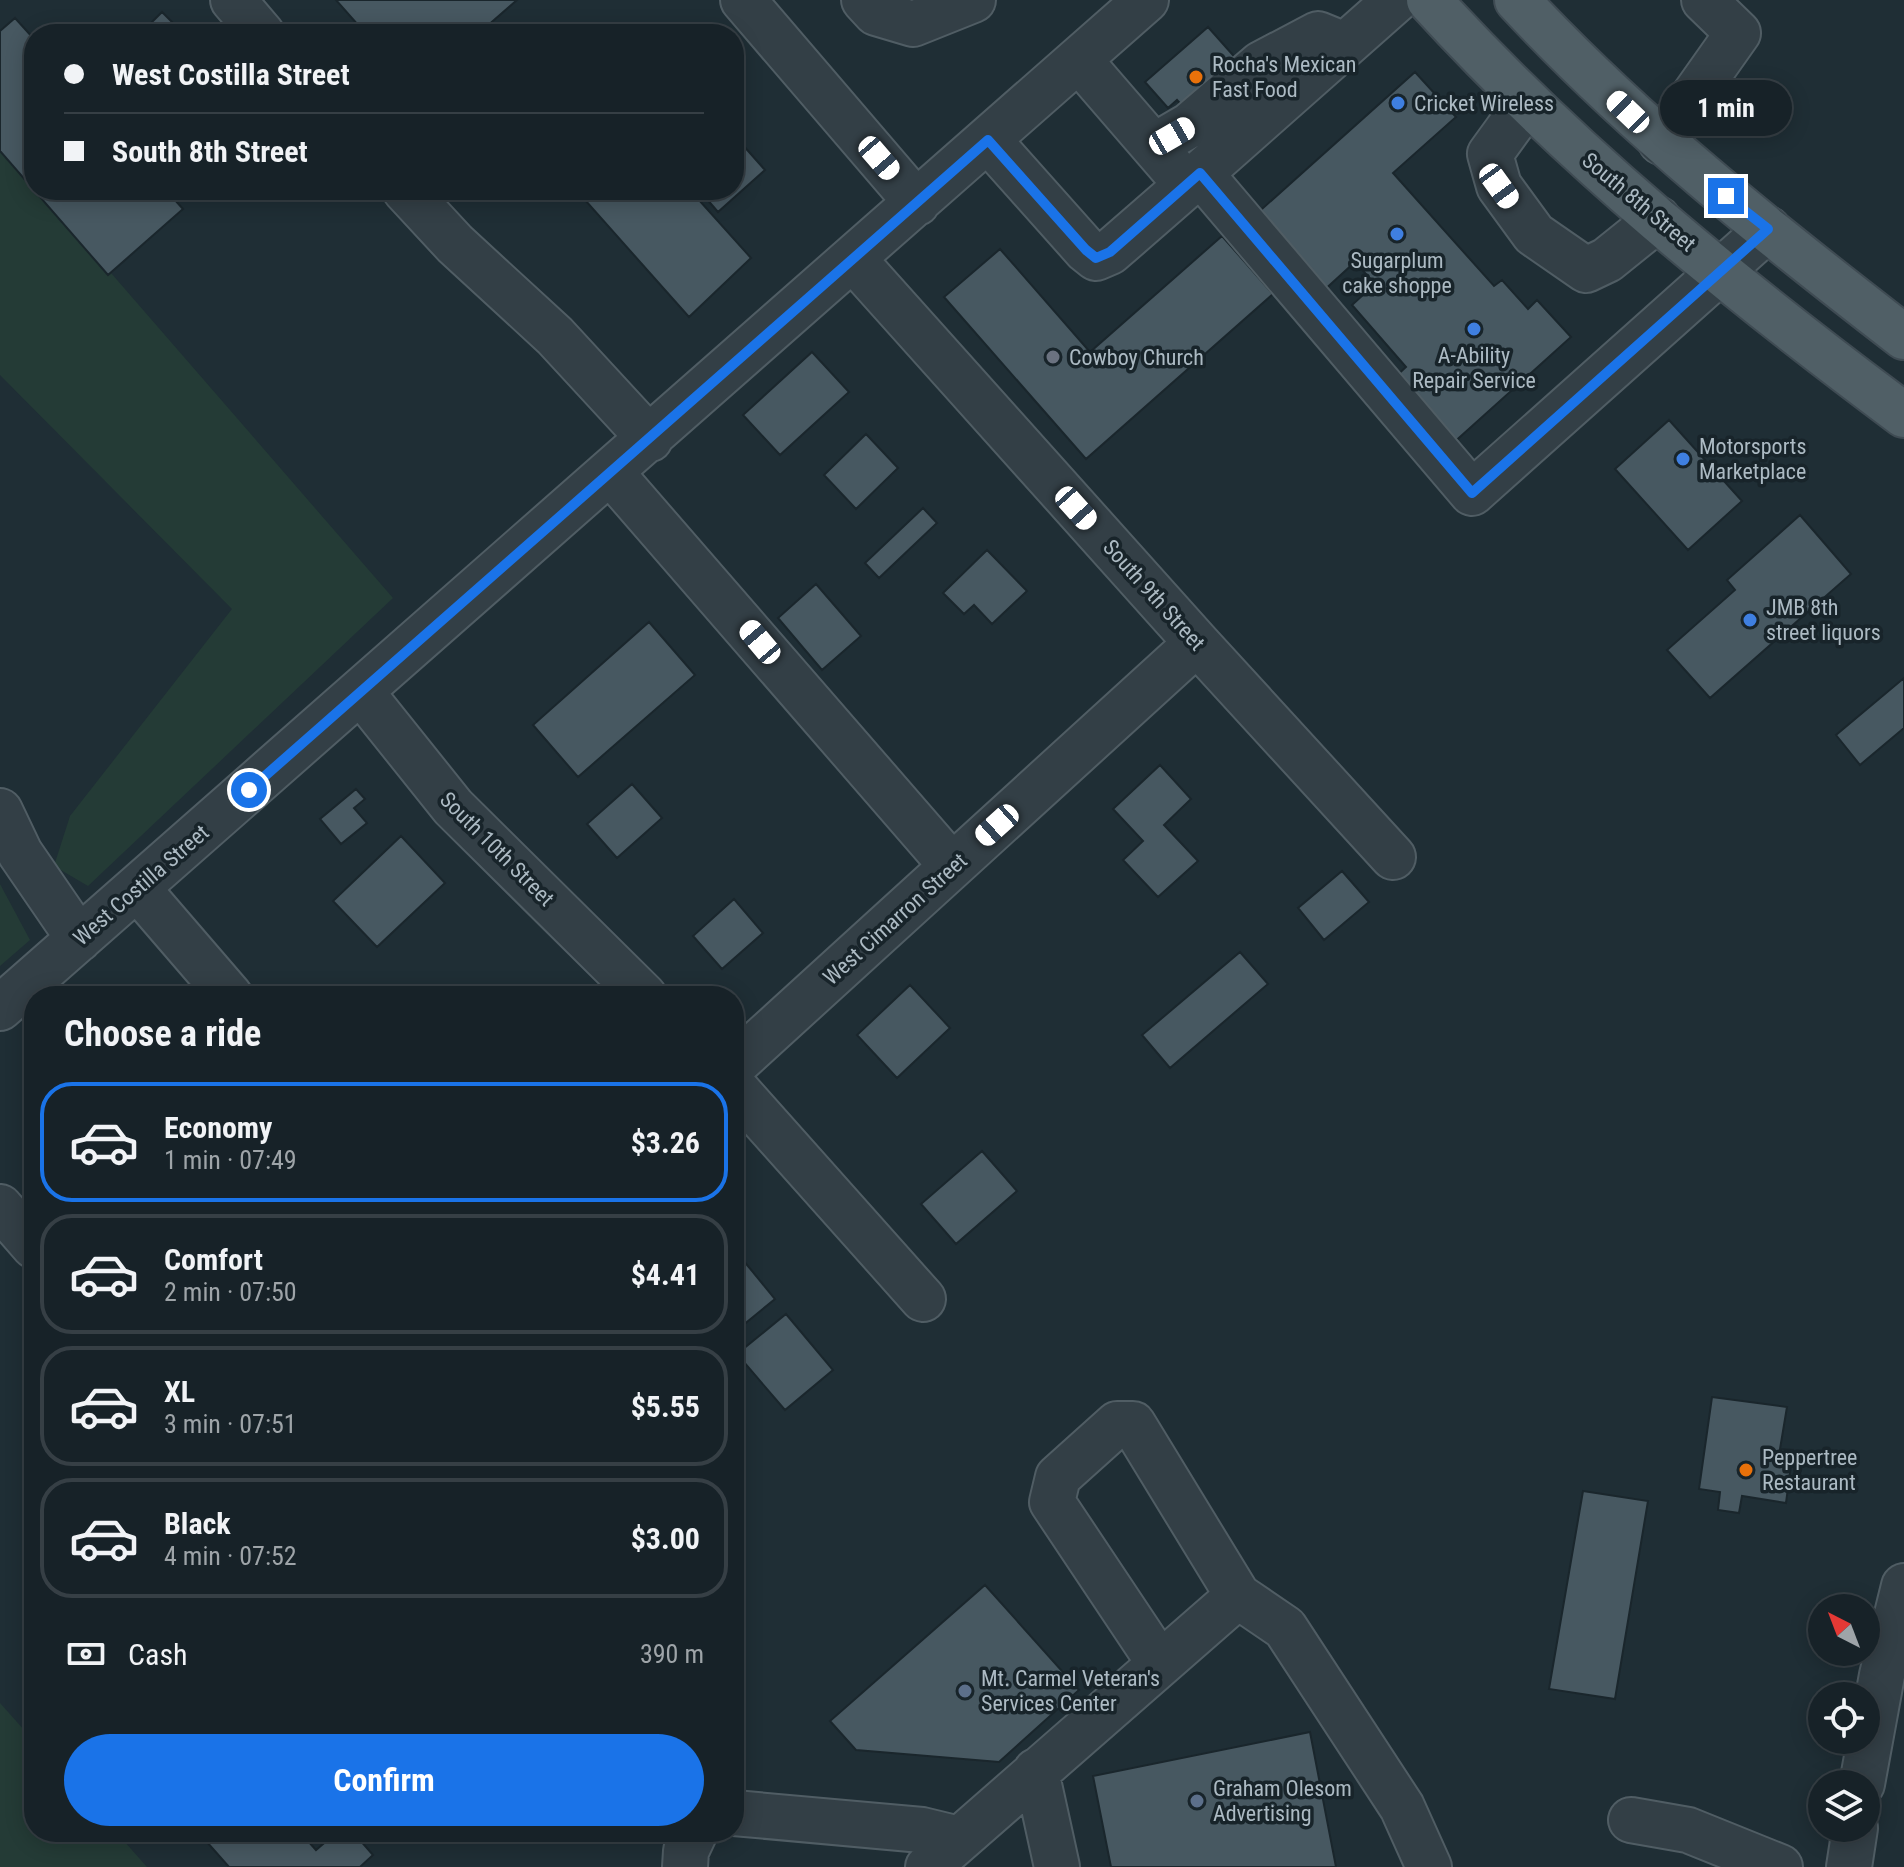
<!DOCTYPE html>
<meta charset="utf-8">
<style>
:root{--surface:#172228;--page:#202a30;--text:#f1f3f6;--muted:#9ea4a8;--line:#363f45;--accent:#1a73e8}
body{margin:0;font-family:"Roboto Condensed",sans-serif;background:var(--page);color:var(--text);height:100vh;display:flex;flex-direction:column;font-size:30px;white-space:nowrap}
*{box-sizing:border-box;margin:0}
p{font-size:26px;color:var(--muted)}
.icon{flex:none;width:44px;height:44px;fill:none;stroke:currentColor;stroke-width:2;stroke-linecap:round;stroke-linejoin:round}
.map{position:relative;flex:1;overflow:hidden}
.panel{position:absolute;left:24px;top:986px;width:720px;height:856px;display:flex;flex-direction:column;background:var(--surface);border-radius:32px;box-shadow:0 4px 20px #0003,0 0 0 2px var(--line)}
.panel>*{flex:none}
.guide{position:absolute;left:24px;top:24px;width:720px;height:176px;border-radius:32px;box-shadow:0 4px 20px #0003,0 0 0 2px var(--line);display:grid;align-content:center;height:176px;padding:0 40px;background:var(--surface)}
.needle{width:52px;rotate:318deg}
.controls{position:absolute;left:1808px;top:1594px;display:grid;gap:16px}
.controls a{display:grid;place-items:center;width:72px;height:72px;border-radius:50%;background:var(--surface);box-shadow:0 4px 20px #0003,0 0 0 2px var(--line);font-size:40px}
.end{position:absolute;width:36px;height:36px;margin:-18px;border:10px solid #1a73e8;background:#fff;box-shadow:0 0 0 4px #fff}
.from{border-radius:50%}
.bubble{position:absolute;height:56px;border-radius:28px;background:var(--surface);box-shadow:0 4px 20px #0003,0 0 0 2px var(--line);font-size:26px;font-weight:700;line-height:56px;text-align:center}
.car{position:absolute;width:24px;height:48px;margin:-24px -12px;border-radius:10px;box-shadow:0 0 6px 2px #0007;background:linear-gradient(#fff 24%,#345 0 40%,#fff 0 76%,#345 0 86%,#fff 0)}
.guide b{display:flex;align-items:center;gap:28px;height:76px;font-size:30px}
.guide b+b{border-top:2px solid var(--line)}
.guide i{width:20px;height:20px;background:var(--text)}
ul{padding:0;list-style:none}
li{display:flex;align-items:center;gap:24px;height:120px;margin:0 16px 12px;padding:0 24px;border:4px solid var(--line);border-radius:32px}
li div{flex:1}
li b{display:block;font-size:30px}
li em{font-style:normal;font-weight:700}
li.on{border-color:var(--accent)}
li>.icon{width:72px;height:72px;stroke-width:1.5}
h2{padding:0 40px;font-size:36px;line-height:96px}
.pay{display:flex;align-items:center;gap:20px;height:88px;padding:0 40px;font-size:30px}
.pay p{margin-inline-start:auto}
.action{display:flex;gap:16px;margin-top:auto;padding:16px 40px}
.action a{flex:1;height:92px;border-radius:48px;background:var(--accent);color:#fff;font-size:32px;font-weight:700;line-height:92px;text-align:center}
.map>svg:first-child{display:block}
</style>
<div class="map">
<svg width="1904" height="1867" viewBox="0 0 1904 1867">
<rect width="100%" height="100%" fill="#1f2e35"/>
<path fill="#243b36" d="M0 145 34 190H39L393 598 88 886 54 866 70 816 232 609 0 375Z
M0 884 30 940 0 966Z
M0 1703 34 1741V1832H116L147 1867H0Z"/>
<path fill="#475861" stroke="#1a262c" stroke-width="2" d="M336 0H517L478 34H366Z
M162 12 184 34H140Z
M15 18 34 39V190H166L183 209 108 275 0 151V31Z
M1208 27 1248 72 1194 119 1177 100 1168 108 1145 82Z
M1415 72 1456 117 1393 173 1494 286 1502 280 1528 309 1537 300 1571 337 1451 445 1392 380 1406 367 1352 305 1375 284 1355 262 1321 293 1253 217Z
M734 135 765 170 718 212 699 190H734Z
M587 190H690L751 258 689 317 585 200Z
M1222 236 1273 294 1086 459 944 297 1000 249 1090 352Z
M812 352 849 392 780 455 743 415Z
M1669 420 1742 501 1688 550 1615 469Z
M866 434 898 468 856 509 824 475Z
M923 508 937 523 879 578 865 563Z
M1800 515 1851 574 1710 698 1667 650 1735 590 1727 580Z
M987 550 1027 591 992 624 974 605 964 614 943 593Z
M816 584 861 636 822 670 778 618Z
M649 622 695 675 578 777 533 725Z
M1904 678V728L1860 765 1836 735Z
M1160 765 1191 799 1164 825 1198 861 1158 897 1123 860 1143 841 1113 809Z
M632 784 662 818 617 858 587 824Z
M356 789 365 799 354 808 367 823 341 844 320 819Z
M401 836 445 883 377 947 333 901Z
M1342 871 1369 902 1324 940 1298 908Z
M734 899 763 933 722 969 693 936Z
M1240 952 1268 984 1170 1068 1142 1035Z
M910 985 950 1028 897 1078 857 1035Z
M982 1151 1017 1191 956 1244 921 1204Z
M743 1260 775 1299 742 1326 734 1316V1267Z
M786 1314 833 1370 785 1410 737 1354Z
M1712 1397 1787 1407 1780 1449 1793 1450 1786 1503 1742 1496 1739 1513 1718 1510 1720 1492 1699 1489Z
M1583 1491 1648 1501 1615 1699 1549 1689Z
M985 1585 1079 1690 999 1762 856 1750 830 1721Z
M1310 1732 1336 1867H1111L1093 1776Z
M216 1832H300L316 1850 337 1832H353L373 1855 360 1867H229L206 1841Z"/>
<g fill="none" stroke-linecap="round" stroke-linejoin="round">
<g stroke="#505d64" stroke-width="48">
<path id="minor" d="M233 0 262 34
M743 0 917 203
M864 0 876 13 913 24 973 0
M1079 60 1187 185 1396 0
M1527 103 1490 154 1499 186 1534 234 1586 270 1607 260 1658 219
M988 140 1086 250 1096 258 1110 252 1187 185
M1661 142 1738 33 1704 0
M1154 146 1190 125 1261 64 1318 34 1345 45
M1200 173 1472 493 1768 229
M405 190 455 244 555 336 650 439
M853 259 1197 643 1393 857
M611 473 952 866
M361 692 453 807 644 996
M0 811 20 853 79 939
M137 888 230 996
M0 1008 1146 0
M734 1065 1197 643
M734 1087 923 1299
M0 1207 34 1246
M1160 1664 1052 1502 1058 1477 1117 1424H1133L1238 1596 1285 1628 1402 1807 1429 1867
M1036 1771 1057 1867
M1862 1784 1882 1675 1904 1586
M734 1813 922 1830 959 1839
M1631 1820 1688 1830 1780 1867
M685 1867 686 1851 695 1832
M928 1867 1238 1596
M1849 1867 1855 1828"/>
</g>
<g stroke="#3f4b53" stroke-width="48">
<path id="major" d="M1429 0C1571 156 1735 289 1904 415
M1517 0C1634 126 1768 232 1904 337"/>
</g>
<use href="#minor" stroke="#333f46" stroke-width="44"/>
<use href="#major" stroke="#505f66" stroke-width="44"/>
</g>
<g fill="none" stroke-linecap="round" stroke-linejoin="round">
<path stroke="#1a73e8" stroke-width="10" d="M249 790 988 140 1086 250 1096 258 1110 252 1200 173 1472 493 1768 229 1726 196"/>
</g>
<g fill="#e8710a" stroke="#18242a" stroke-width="3">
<circle cx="1196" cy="77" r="8"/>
<circle cx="1746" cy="1470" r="8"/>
</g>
<g fill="#3f7fe0" stroke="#18242a" stroke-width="3">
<circle cx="1398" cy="103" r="8"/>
<circle cx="1397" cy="234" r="8"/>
<circle cx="1474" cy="329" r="8"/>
<circle cx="1683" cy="459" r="8"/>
<circle cx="1750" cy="620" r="8"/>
</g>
<circle fill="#6b7280" stroke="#18242a" stroke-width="3" cx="1053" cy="357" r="8"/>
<g fill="#5c6f8a" stroke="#18242a" stroke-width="3">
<circle cx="965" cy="1691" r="8"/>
<circle cx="1197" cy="1801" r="8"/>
</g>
<g text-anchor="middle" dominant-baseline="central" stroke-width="7" stroke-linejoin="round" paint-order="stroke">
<g font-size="22" fill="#acbac3" stroke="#18242a" text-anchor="start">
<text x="1212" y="64">Rocha's Mexican<tspan x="1212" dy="25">Fast Food</tspan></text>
<text x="1414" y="103">Cricket Wireless</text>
<text x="1397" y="260" text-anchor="middle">Sugarplum<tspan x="1397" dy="25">cake shoppe</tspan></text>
<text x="1474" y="355" text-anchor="middle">A-Ability<tspan x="1474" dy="25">Repair Service</tspan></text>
<text x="1069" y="357">Cowboy Church</text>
<text x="1699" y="446">Motorsports<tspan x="1699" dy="25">Marketplace</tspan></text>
<text x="1766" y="607">JMB 8th<tspan x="1766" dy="25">street liquors</tspan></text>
<text x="1762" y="1457">Peppertree<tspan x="1762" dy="25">Restaurant</tspan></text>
<text x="981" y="1678">Mt. Carmel Veteran's<tspan x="981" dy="25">Services Center</tspan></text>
<text x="1213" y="1788">Graham Olesom<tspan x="1213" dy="25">Advertising</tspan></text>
</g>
<g font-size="22" fill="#acbac3" stroke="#18242a">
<text transform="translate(1639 202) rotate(40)">South 8th Street</text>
<text transform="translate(1154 595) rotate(48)">South 9th Street</text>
<text transform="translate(497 849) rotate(45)">South 10th Street</text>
<text transform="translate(141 885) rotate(-41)">West Costilla Street</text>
<text transform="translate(895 919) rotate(-42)">West Cimarron Street</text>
</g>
</g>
</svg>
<div class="controls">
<a><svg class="needle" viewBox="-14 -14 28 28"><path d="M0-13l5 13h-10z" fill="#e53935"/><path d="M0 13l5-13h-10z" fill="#9ea4a8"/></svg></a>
<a><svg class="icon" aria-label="locate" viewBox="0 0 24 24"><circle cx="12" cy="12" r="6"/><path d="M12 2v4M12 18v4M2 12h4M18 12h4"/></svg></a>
<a><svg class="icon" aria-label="layers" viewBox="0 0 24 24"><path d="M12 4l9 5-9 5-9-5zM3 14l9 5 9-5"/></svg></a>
</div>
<i class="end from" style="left:249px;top:790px"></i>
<i class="end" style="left:1726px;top:196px"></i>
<div class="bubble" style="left:1660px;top:80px;width:132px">1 min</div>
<i class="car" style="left:1628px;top:112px;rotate:314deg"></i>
<i class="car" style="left:1172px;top:136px;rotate:60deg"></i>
<i class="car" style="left:879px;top:158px;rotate:139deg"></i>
<i class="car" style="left:1499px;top:186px;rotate:144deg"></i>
<i class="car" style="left:1076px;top:508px;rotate:138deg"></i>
<i class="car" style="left:760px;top:642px;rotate:320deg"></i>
<i class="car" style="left:997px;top:825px;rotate:228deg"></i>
<div class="guide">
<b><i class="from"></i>West Costilla Street</b>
<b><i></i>South 8th Street</b>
</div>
<section class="panel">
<h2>Choose a ride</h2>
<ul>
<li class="on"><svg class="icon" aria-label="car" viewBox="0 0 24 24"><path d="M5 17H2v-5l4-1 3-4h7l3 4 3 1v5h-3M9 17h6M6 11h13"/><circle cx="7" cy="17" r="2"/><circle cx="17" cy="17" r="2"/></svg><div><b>Economy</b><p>1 min · 07:49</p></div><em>$3.26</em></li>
<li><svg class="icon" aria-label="car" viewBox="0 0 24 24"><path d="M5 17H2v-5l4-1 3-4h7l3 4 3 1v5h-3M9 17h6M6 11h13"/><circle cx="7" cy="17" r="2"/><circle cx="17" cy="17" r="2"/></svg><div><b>Comfort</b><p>2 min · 07:50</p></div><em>$4.41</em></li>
<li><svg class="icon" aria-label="car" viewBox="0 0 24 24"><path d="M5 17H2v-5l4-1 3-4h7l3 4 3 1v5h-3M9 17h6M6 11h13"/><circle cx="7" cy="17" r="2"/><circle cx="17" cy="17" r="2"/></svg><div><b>XL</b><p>3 min · 07:51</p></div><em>$5.55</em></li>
<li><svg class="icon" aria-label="car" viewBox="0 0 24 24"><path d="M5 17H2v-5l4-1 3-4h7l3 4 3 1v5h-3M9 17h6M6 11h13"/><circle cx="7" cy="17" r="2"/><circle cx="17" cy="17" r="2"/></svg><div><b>Black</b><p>4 min · 07:52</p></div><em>$3.00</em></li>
</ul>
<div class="pay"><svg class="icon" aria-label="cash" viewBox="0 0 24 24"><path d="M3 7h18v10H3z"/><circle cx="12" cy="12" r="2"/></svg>Cash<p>390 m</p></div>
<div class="action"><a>Confirm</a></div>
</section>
</div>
